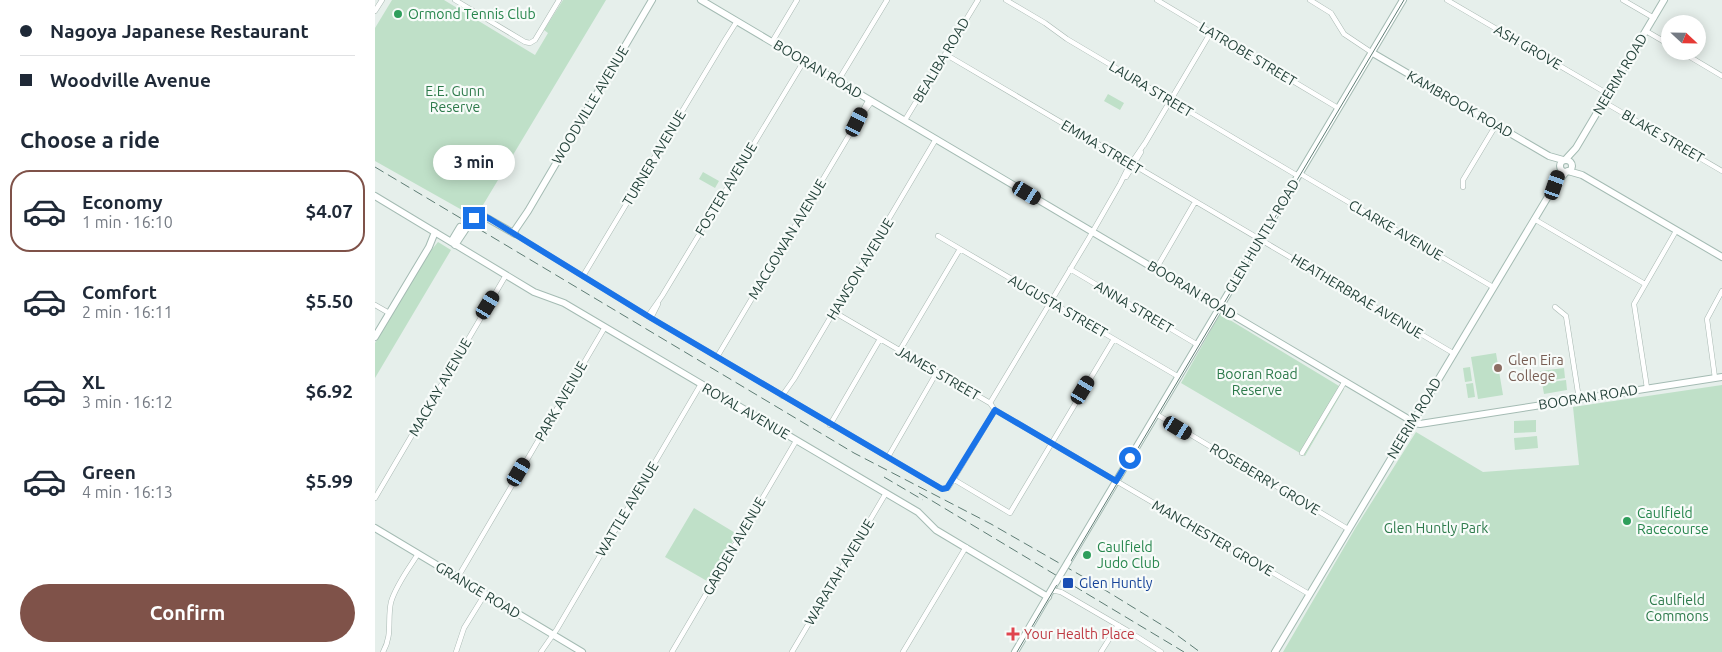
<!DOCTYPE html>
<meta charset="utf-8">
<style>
:root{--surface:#fff;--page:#f2f2f3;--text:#1f2937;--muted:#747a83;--line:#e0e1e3;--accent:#7f5249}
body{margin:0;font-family:Ubuntu,sans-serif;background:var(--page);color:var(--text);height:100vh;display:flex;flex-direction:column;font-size:19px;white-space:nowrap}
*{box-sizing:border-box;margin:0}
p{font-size:16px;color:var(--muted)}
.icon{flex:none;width:28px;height:28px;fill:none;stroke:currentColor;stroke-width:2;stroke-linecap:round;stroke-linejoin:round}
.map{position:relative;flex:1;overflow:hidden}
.panel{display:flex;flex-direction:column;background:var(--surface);width:375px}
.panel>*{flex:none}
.guide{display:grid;align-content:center;height:110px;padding:0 20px;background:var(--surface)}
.needle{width:32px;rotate:112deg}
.tools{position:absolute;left:1286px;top:15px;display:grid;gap:10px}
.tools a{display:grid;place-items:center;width:45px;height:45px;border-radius:50%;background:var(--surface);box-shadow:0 2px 12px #0003;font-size:25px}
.end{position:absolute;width:22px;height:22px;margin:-11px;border:6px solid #1a73e8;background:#fff;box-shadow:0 0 0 2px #fff}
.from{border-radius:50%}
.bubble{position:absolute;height:35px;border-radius:18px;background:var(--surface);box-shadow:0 2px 12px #0003;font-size:16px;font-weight:700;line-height:35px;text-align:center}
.car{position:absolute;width:15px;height:30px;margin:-15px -8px;border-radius:6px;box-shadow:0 0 4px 1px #0007;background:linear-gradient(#222 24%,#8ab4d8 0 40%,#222 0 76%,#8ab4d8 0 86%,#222 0)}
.guide b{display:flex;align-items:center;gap:18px;height:48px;font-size:19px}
.guide b+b{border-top:1px solid var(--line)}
.guide i{width:12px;height:12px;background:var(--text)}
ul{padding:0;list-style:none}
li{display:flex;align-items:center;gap:15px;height:82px;margin:0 10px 8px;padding:0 10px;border:2px solid transparent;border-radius:20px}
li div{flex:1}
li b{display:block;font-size:19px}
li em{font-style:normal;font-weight:700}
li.on{border-color:var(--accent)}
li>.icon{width:45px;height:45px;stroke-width:1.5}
h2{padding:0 20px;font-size:22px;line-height:60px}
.cta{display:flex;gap:10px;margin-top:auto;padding:10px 20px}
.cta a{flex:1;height:58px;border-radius:30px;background:var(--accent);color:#fff;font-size:20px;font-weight:700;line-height:58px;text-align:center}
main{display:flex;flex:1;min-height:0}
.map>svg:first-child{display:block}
</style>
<main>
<section class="panel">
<div class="guide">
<b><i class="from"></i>Nagoya Japanese Restaurant</b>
<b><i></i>Woodville Avenue</b>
</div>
<h2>Choose a ride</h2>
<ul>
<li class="on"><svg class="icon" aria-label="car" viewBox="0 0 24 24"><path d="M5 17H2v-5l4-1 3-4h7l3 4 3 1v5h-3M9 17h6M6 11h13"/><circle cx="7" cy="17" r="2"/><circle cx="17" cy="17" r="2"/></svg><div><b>Economy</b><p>1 min · 16:10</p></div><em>$4.07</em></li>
<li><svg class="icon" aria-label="car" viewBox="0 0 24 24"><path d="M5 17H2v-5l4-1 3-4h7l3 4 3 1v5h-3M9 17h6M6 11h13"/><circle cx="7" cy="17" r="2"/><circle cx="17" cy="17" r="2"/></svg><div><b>Comfort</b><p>2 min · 16:11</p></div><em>$5.50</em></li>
<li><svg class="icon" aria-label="car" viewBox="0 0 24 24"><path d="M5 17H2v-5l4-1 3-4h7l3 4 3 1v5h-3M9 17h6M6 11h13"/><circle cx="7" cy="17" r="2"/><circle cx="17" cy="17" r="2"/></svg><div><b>XL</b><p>3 min · 16:12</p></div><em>$6.92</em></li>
<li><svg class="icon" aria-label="car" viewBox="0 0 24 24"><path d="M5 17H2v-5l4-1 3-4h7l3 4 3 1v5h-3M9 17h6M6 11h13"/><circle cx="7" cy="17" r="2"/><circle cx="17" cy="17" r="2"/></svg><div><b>Green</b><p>4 min · 16:13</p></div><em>$5.99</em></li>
</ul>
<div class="cta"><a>Confirm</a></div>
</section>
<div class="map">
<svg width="1347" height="652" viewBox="0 0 1347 652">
<rect width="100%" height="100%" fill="#e6efeb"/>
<path fill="#bfe0c8" d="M17 0H69L160 55 173 33 169 30 188 0H231L108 205 87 210 0 161V28Z
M733 94 749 103 745 110 729 101Z
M328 172 344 181 340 188 324 179Z
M63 242 76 250 0 378V343L53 254Z
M845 314 969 389 930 456 806 383Z
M1121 353 1128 395 1103 399 1096 357Z
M1095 367 1097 381 1090 382 1088 368Z
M1189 368 1190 378 1167 382 1165 371Z
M1191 380 1192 390 1169 394 1167 383Z
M1098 383 1100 397 1093 398 1091 384Z
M1347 385V652H908L981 527 1041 432 1108 472 1204 465 1198 407Z
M1161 420V432L1139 433V421Z
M1162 436 1163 448 1140 450 1139 438Z
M319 508 362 534 336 579 333 578 332 581 290 557Z"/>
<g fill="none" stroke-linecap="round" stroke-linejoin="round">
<g stroke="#a8b8b2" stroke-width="5.5">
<path id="street" d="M80 0 150 42 155 43 160 40 184 0
M631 0 670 23 692 39 923 176
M782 0 963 108
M935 0 956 13 969 34 996 52
M1072 0 1233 94
M1248 0 1279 18
M0 11 7 0
M1271 31 1295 45
M397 42 422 0
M1305 51 1347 76
M570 54 1078 353
M463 81 512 0
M1229 102 1347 171
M487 112 494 99
M530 120 603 0
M769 145 836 32
M924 173 1118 287
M751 177 766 152
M1088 187V180L1121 125
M1159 219 1270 284
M141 235 276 318 567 489 573 488 620 410
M563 236 804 377
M695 269 823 345
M781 269 820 202
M208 276 350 40 362 21
M0 305 14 313
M1180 307 1191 316 1204 399
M459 312 615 403 620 410 934 594
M273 316 287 296 429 61
M276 318 283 304
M525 350 585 249
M342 357 482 122 497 101
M1340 378 1332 319 1347 291
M1272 388 1259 304 1301 231
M407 396 419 379 561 139
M615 403 714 238 745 184 753 168 770 143
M781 414 973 529
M455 425 505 339
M927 453 970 381
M513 457 562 372
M578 479 635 513 739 339
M0 498 131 275
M83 577 230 327
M676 590 686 592 753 631 786 652
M8 652C18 634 12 620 16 602 21 585 34 568 43 554
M81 652 89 628 110 594
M166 652 182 629 326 384
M297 652 421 441
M417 652 511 493
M528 652 591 547
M726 652 743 625"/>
</g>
<g stroke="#a4bbb3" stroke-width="8">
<path id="secondary" d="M326 0 1040 423 1045 424 1347 377
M996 52 1174 156 1188 160
M1190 160 1201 148 1289 0
M1185 166a6 6 0 1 1 12 0a6 6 0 1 1-12 0Z
M1193 171 1207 175 1347 257
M0 196 159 292 189 303 543 512 561 530 673 597
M90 220 95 215 105 214 140 234
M94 222 99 218 105 217
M138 233 153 211 277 0
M76 242 85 227
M80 245 90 230
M0 337 54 247 60 232
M0 528 207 652
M693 562 1028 0
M640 652 681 582
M900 652 1180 185 1191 172"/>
</g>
<use href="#street" stroke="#fff" stroke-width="4.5"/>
<use href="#secondary" stroke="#fff" stroke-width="6"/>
<path stroke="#5f7d75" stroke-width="1" d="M642 652 1029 0"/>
<path stroke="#5f7d75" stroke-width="1" stroke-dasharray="10 5" stroke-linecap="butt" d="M0 167 479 453 616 524 712 579 795 630 825 652
M509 477 548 500
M544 493 809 652"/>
<g stroke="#a4bbb3" stroke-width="8" stroke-linecap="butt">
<path id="secondary-bridge" d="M681 582 693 562"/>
</g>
<use href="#secondary-bridge" stroke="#fff" stroke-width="6"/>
</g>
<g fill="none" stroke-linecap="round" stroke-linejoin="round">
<path stroke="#1a73e8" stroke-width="6" d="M99 218 111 217 115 219 276 318 567 489 572 488 620 410 741 481 755 458"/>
</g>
<g fill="#2e9e5b" stroke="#f7fbf9" stroke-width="2">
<circle cx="23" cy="14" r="5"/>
<circle cx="1252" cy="521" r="5"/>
<circle cx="712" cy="555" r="5"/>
</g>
<circle fill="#8d6e63" stroke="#f7fbf9" stroke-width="2" cx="1123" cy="368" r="5"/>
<rect fill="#1a4fb4" stroke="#f7fbf9" stroke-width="2" x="687" y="577" width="12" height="12" rx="2.5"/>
<path fill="#e0444e" stroke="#f7fbf9" stroke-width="2" d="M635.5 626.5h5v5h5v5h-5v5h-5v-5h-5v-5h5z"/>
<g text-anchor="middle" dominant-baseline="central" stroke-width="4.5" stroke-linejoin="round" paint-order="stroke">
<g font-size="14" fill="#27864d" stroke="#f7fbf9" text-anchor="start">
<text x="33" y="14">Ormond Tennis Club</text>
<text x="1262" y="513">Caulfield<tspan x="1262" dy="16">Racecourse</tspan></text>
<text x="722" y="547">Caulfield<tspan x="722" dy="16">Judo Club</tspan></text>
</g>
<g font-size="14" fill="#24423a" stroke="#f7fbf9">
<text transform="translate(1153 47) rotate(30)">ASH GROVE</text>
<text transform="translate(873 54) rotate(31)">LATROBE STREET</text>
<text transform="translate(566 60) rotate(-59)">BEALIBA ROAD</text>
<text transform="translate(443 69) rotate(31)">BOORAN ROAD</text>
<text transform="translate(1245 74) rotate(-59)">NEERIM ROAD</text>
<text transform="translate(776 89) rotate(31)">LAURA STREET</text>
<text transform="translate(1085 104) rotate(30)">KAMBROOK ROAD</text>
<text transform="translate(215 105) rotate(-59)">WOODVILLE AVENUE</text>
<text transform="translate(1288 136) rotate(30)">BLAKE STREET</text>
<text transform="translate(727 147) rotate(31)">EMMA STREET</text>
<text transform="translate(279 158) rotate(-59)">TURNER AVENUE</text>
<text transform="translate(351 189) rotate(-59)">FOSTER AVENUE</text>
<text transform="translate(1021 230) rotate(30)">CLARKE AVENUE</text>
<text transform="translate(887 236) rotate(-59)">GLEN HUNTLY ROAD</text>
<text transform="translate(412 239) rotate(-59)">MACGOWAN AVENUE</text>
<text transform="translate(485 269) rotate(-59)">HAWSON AVENUE</text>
<text transform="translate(817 290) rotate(31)">BOORAN ROAD</text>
<text transform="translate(982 296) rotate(31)">HEATHERBRAE AVENUE</text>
<text transform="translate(683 306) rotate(30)">AUGUSTA STREET</text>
<text transform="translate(759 307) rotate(31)">ANNA STREET</text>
<text transform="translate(563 373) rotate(30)">JAMES STREET</text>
<text transform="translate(65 387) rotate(-60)">MACKAY AVENUE</text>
<text transform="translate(1213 397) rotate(-9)">BOORAN ROAD</text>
<text transform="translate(186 401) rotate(-60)">PARK AVENUE</text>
<text transform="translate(371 411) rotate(30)">ROYAL AVENUE</text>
<text transform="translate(1039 418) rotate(-59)">NEERIM ROAD</text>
<text transform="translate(890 479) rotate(31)">ROSEBERRY GROVE</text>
<text transform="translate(252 509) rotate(-59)">WATTLE AVENUE</text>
<text transform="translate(838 538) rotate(30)">MANCHESTER GROVE</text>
<text transform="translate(359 546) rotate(-60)">GARDEN AVENUE</text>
<text transform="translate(464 572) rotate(-59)">WARATAH AVENUE</text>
<text transform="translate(103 590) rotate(31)">GRANGE ROAD</text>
</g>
<g font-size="14" fill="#2d7a4b" stroke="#f7fbf9">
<text x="80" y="91">E.E. Gunn<tspan x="80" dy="16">Reserve</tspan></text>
<text x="882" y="374">Booran Road<tspan x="882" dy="16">Reserve</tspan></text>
<text x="1061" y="528">Glen Huntly Park</text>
<text x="1302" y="600">Caulfield<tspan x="1302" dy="16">Commons</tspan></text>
</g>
<g font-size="14" fill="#785e54" stroke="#f7fbf9" text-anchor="start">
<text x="1133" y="360">Glen Eira<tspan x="1133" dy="16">College</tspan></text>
</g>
<g font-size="14" fill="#164399" stroke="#f7fbf9" text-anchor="start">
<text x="704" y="583">Glen Huntly</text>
</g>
<g font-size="14" fill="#be3a42" stroke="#f7fbf9" text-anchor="start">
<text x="649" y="634">Your Health Place</text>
</g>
</g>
</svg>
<div class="tools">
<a><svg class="needle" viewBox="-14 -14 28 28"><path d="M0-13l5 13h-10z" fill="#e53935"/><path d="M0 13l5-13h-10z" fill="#747a83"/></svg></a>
</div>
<i class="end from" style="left:755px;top:458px"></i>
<i class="end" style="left:99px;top:218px"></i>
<div class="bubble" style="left:58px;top:145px;width:82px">3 min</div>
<i class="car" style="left:482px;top:122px;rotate:26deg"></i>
<i class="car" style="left:1180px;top:185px;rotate:19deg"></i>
<i class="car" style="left:652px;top:193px;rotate:121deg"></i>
<i class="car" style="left:113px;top:305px;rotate:31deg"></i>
<i class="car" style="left:708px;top:390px;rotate:31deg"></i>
<i class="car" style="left:803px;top:428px;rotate:121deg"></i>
<i class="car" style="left:144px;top:472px;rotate:30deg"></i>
</div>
</main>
